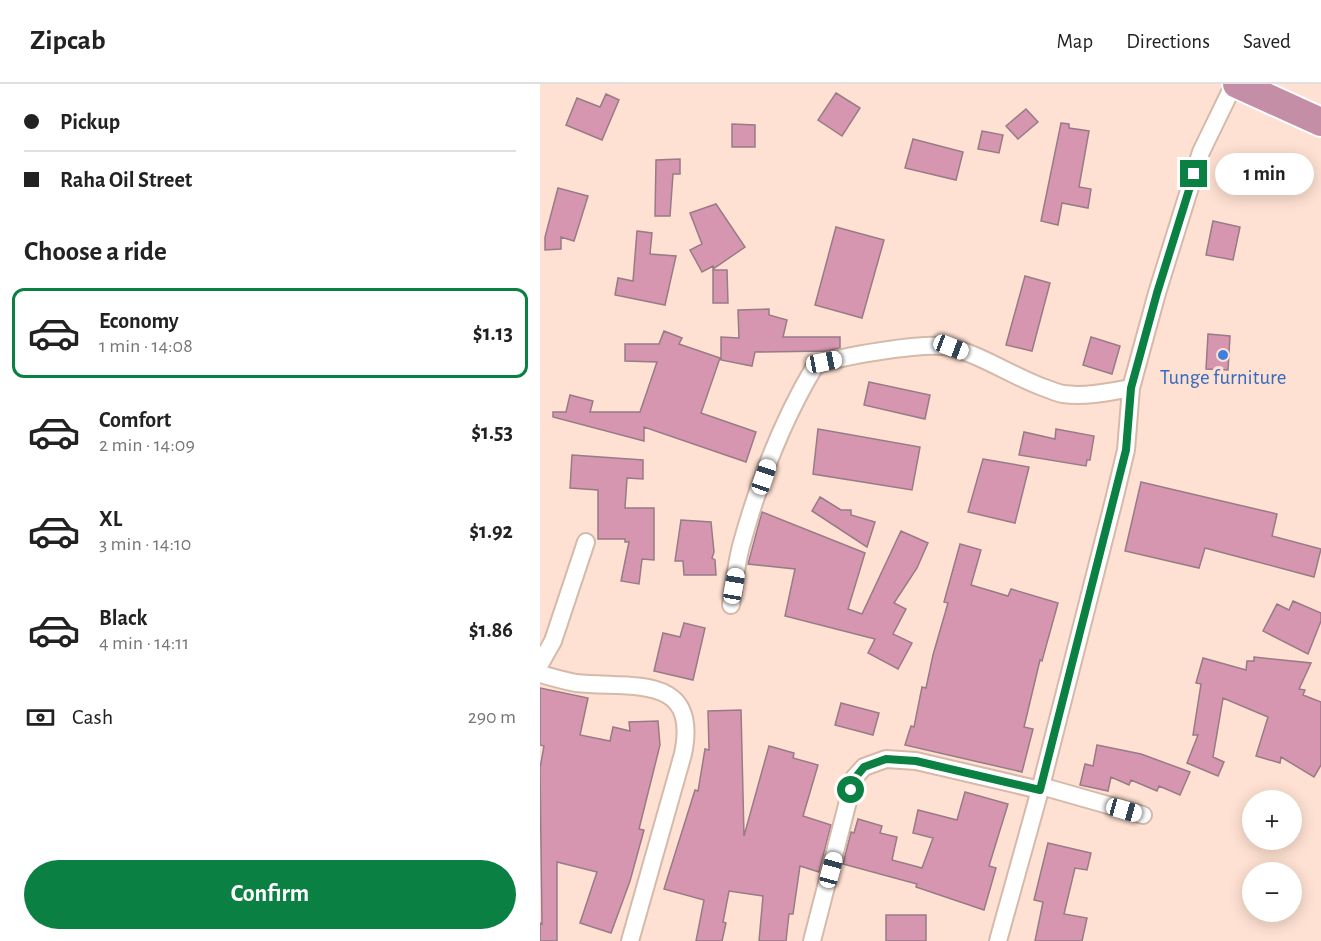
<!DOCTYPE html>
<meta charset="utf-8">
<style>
:root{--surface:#fff;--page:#f6f6f6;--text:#222;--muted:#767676;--line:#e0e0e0;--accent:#0b8043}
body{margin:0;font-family:"Alegreya Sans",sans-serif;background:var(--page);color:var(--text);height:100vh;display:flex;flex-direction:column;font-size:22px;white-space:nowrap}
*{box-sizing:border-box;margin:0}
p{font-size:20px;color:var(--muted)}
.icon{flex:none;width:33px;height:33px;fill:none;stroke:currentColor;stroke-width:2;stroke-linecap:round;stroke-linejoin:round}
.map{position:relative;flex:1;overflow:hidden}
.sheet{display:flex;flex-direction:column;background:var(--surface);width:540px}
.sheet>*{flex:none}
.hud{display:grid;align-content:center;height:132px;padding:0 24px;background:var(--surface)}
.fabs{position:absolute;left:702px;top:706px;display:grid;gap:12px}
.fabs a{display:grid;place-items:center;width:60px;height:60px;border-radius:50%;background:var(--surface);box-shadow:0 3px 15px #0003;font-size:30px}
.end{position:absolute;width:27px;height:27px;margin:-14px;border:8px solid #0b8043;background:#fff;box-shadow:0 0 0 3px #fff}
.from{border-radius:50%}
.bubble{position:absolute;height:42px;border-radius:21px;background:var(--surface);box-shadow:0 3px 15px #0003;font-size:20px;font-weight:700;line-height:42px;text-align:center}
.car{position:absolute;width:18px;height:36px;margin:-18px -9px;border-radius:8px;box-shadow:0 0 4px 2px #0007;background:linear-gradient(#fff 24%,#345 0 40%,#fff 0 76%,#345 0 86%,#fff 0)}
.hud b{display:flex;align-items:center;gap:21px;height:57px;font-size:22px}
.hud b+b{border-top:2px solid var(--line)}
.hud i{width:15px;height:15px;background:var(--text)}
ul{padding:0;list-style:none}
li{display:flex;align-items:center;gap:18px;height:90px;margin:0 12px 9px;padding:0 12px;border:3px solid transparent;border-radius:12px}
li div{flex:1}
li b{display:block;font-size:22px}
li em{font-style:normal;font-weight:700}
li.current{border-color:var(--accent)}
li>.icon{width:54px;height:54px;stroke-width:1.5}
h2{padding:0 24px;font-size:27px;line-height:72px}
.pay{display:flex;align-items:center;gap:15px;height:66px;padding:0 24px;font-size:22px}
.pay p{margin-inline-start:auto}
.primary-button{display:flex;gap:12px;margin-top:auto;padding:12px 24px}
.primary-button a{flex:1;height:69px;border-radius:36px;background:var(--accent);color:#fff;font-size:24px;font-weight:700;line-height:69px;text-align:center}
header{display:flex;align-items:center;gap:36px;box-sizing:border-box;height:84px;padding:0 30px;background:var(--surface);border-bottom:2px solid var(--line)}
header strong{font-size:28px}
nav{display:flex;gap:33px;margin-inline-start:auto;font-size:21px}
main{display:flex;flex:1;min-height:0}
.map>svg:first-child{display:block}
</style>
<header>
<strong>Zipcab</strong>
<nav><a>Map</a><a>Directions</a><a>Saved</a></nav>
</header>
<main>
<section class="sheet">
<div class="hud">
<b><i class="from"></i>Pickup</b>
<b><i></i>Raha Oil Street</b>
</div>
<h2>Choose a ride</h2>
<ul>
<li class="current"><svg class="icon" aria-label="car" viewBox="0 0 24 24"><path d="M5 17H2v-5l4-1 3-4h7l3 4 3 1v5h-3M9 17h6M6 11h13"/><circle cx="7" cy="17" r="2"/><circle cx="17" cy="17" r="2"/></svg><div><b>Economy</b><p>1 min · 14:08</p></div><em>$1.13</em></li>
<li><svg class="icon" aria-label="car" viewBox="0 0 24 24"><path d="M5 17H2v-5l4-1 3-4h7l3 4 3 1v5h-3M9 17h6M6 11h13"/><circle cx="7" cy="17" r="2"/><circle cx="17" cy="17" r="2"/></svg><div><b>Comfort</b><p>2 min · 14:09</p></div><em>$1.53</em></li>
<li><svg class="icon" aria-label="car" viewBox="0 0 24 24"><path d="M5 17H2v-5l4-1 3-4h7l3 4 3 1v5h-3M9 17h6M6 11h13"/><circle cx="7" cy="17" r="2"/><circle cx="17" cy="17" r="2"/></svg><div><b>XL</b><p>3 min · 14:10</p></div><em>$1.92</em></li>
<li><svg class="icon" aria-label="car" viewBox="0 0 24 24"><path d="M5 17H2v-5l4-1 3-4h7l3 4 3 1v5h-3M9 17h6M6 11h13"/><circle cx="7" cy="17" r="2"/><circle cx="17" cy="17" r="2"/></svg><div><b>Black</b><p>4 min · 14:11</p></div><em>$1.86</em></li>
</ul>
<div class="pay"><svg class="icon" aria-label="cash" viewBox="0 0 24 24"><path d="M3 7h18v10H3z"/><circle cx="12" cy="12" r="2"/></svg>Cash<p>290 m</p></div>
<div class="primary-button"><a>Confirm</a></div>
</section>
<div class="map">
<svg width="781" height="857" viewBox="0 0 781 857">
<rect width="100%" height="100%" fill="#fee1d2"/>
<path fill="#d796b0" stroke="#977b86" stroke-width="1.5" d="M296 9 320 24 302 52 278 36Z
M66 10 79 16 62 56 26 41 37 14 60 23Z
M486 25 498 38 478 55 466 42Z
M521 39 529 40V44L549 47 539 103 551 105 548 124 522 119 518 141 501 137Z
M192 40 215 41V63H192Z
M442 47 463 51 459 69 438 65Z
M373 55 423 68 416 96 365 84Z
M140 75V90H133L130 132H115L116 76Z
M18 104 48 112 34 157 21 153V165L5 166V153Z
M176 120 205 163 173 185V182L162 188 150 166 162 160 150 129Z
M673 137 700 143 693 176 666 171Z
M296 143 344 156 322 234 275 221Z
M97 147 112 149 110 170 136 172 125 221 75 211 78 194 93 197Z
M173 186H187L188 219H173Z
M485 192 510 199 492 267 466 261Z
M229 225V231L247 236 243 253H300V264L287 267 215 268 212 282 181 276V253L199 254 198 226Z
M124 247 142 254 139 260 180 274 161 329 216 348 206 378 104 343V357L13 333V328H26L30 311 53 317 50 328H100L117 278 85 277V260H119Z
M668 250 690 252 688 286 666 285Z
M551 253 580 262 572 290 543 281Z
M329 298 390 311 385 335 324 321Z
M278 345 380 363 372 406 273 390Z
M516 345 554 352 550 376H547L546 382 479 371 484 348 515 355Z
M32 371 103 376V395L87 394 85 424H114V476L102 475 99 500 81 497 89 458H85V455H58V406L30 404Z
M443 375 489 383 475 439 428 428Z
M601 398 737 430 732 452 781 465 774 493 665 464 659 484 585 467Z
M280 413 301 426H311V431L335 438 327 463 272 427Z
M222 428 325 469 308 525 322 530 361 447 388 459 377 484 354 519 366 525 353 550 372 559 358 585 328 569 335 555 245 532 255 485 208 480Z
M141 436 171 438 174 468 172 474 175 476 176 491H144L143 477H135Z
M420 460 441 466 431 501 468 512 471 505 518 519 502 577 500 576 484 643 493 645 482 688 365 661 371 642 374 643 382 603 386 604 393 571 408 519 404 518Z
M753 517 781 529V537L768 570 723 547 737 520 749 526Z
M144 539 165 544 153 596 114 587 123 549 140 553Z
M714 573 771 579 759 605 765 606 763 611 781 618V681L774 693 741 673 740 679 716 672 728 633 683 614 673 673 684 678 678 692 647 679 658 651H653L661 600 656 599 663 574 706 586 707 577H714Z
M0 604 48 614 40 651 70 657 73 643 90 647 89 638 118 637 120 661 99 745 104 746 90 797 71 849 40 839 57 788 17 778V857H0V839L2 840 0 684 4 662 0 661Z
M301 619 339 629 333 651 295 641Z
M201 626 204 752 229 662 254 669 253 674 278 681 263 732 291 741 279 788 260 782 253 830H249L246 857H219L223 812 189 807 183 838 186 839 182 857H156L164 816 124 805 155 706 158 707 165 665 169 666 168 627Z
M557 661 601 670 650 688 640 711 619 702 617 707 591 696 589 701 571 693 568 707 540 701 545 680 553 682Z
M425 708 468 720 449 782 456 784 444 826 376 803 377 800 303 780 311 748 314 749 318 735 342 742 340 749 357 753 352 776 382 784 393 754 373 749 378 726 417 736Z
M508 759 551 769 547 786 535 784 524 830 547 834 542 857H495L503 818 494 816Z
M346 831H386V857H346Z"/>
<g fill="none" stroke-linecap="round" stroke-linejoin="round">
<g stroke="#d5b9aa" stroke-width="20">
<path id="minor" d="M191 521C194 502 196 481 201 462 218 400 242 337 275 282 298 272 386 258 409 263 442 271 470 291 502 303 509 305 516 309 523 310 546 313 569 308 591 304
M0 580 13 557 46 458
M0 590C12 593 24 597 36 599 90 605 160 588 143 670L90 857
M501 702 603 731
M272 857 314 694 324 683 346 675 376 677 500 706
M458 857 500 706 574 416 586 366 591 304 617 209 661 68 694 0"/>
</g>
<g stroke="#fff" stroke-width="32">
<path id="trunk" d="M697 0 781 38"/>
</g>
<use href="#minor" stroke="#fff" stroke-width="16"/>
<use href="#trunk" stroke="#c48ea6" stroke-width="28"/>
</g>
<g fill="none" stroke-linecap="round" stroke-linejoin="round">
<path stroke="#0b8043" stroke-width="8" d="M311 706 315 694 324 683 346 675 376 677 500 706 586 366 591 304 617 209 654 90"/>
</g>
<circle fill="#3f7fe0" stroke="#fee1d2" stroke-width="2" cx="683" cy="271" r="6"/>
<g text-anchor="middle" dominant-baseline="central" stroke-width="6" stroke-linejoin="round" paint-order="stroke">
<g font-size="21" fill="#366cbe" stroke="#fee1d2">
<text x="683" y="293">Tunge furniture</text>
</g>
</g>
</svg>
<div class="fabs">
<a>+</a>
<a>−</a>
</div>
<i class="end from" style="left:311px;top:706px"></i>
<i class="end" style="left:654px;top:90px"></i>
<div class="bubble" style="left:675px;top:69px;width:99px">1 min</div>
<i class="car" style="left:411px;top:263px;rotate:111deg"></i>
<i class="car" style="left:284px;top:278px;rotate:79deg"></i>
<i class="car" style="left:224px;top:393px;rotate:19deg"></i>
<i class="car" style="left:194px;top:502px;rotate:10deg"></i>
<i class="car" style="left:584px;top:726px;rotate:106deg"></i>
<i class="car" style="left:291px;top:786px;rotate:15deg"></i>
</div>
</main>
